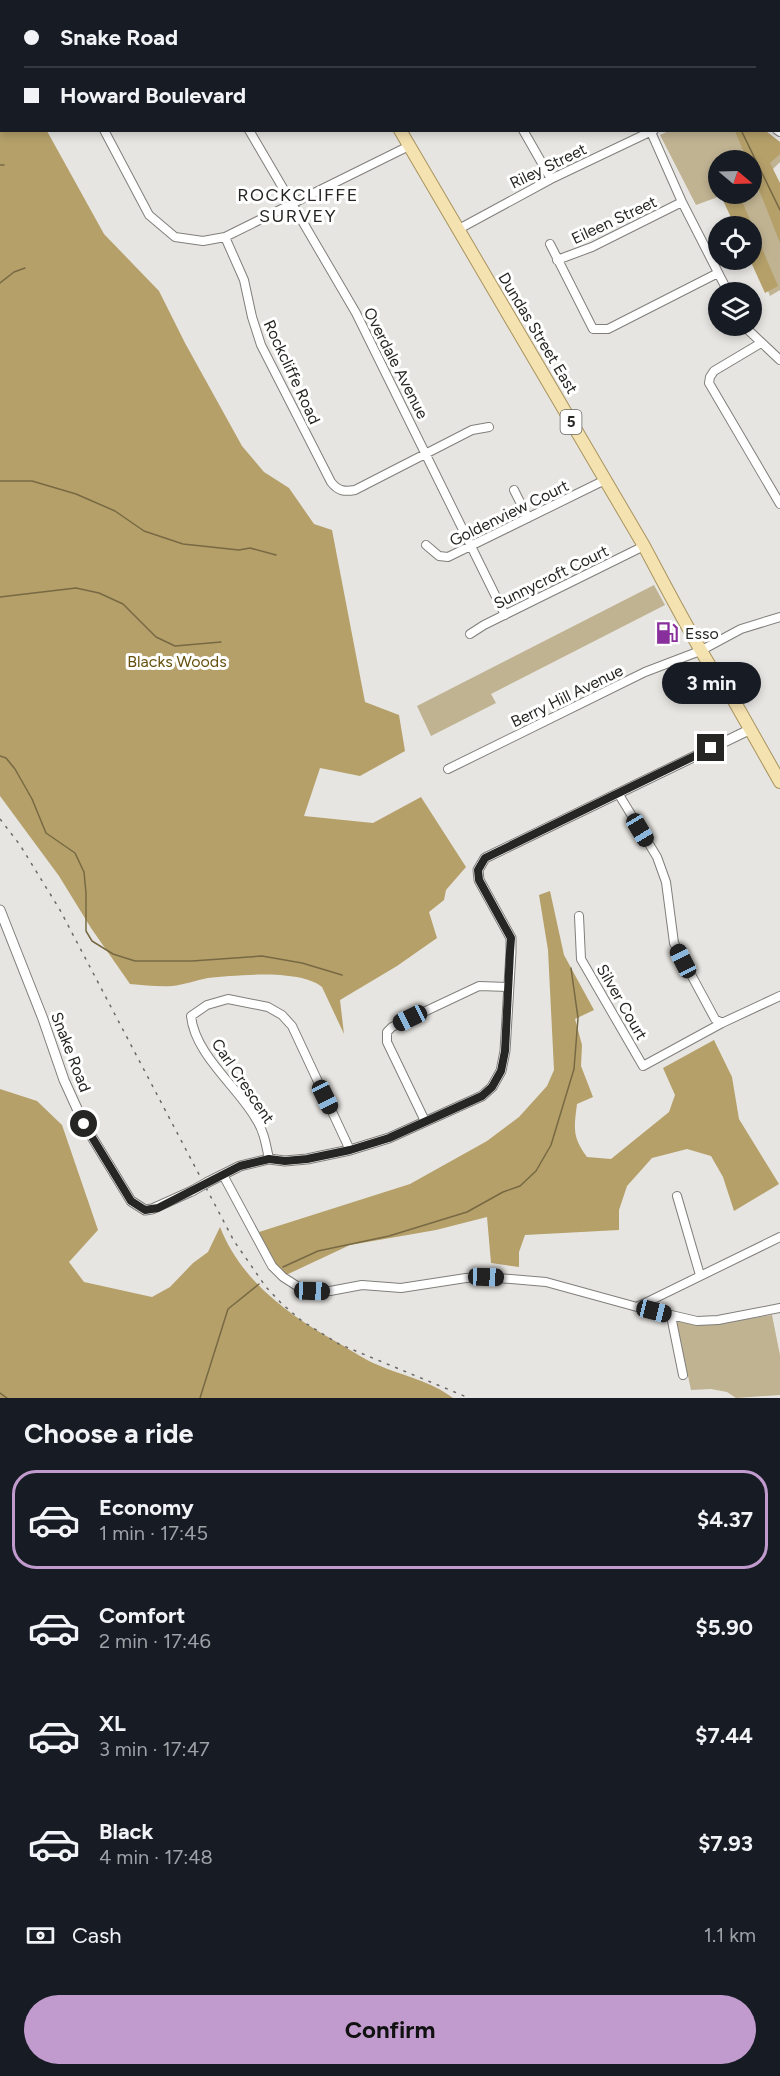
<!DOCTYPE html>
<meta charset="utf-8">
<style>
:root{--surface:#171b24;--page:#20242c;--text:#f1f3f6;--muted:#9ea1a6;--line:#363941;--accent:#c29bce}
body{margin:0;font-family:Figtree,sans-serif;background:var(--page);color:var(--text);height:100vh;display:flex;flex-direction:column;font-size:22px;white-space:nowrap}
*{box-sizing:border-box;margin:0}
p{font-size:20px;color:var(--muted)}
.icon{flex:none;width:33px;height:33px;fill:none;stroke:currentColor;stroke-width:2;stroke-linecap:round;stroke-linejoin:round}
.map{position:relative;height:1398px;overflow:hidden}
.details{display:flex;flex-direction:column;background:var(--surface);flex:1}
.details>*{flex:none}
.banner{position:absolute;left:0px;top:0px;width:780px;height:132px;box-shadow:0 3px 9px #0003;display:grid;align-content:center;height:132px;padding:0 24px;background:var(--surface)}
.needle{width:39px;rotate:109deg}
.controls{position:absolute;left:708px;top:150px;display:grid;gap:12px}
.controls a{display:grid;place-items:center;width:54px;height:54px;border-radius:50%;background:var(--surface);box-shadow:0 3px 9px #0003;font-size:30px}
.end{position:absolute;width:27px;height:27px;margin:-14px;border:8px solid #262624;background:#fff;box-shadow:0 0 0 3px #fff}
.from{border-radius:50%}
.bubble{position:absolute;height:42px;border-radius:21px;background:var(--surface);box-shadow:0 3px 9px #0003;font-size:20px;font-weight:700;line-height:42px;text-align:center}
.car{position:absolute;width:18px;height:36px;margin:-18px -9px;border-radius:8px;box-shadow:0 0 4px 2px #0007;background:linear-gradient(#222 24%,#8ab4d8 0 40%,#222 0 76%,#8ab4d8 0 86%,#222 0)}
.banner b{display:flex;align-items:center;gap:21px;height:57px;font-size:22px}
.banner b+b{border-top:2px solid var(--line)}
.banner i{width:15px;height:15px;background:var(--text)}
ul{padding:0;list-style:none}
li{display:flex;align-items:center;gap:18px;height:99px;margin:0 12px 9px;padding:0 12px;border:3px solid transparent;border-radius:24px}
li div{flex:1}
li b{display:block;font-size:22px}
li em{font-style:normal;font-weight:700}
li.active{border-color:var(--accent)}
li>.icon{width:54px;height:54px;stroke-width:1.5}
h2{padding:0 24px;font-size:27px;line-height:72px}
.pay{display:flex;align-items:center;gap:15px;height:66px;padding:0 24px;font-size:22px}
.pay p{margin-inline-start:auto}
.primary-button{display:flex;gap:12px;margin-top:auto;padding:12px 24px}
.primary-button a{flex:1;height:69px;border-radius:36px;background:var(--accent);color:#111;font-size:24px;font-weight:700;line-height:69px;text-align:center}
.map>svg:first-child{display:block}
</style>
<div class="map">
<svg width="780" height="1398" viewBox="0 0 780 1398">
<rect width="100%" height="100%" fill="#e7e5e1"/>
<path fill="#c0b392" d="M671 130 763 131 780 142V162L772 170 780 186V290L770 296 752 248V226L730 194H752V160H718V194H726L696 205 660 135Z
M654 585 665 605 491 694 496 703 431 736 417 706Z
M772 1315 780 1355V1395L736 1398 727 1392 711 1389 691 1390 676 1320 721 1323Z"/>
<path fill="#b5a06a" d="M0 44 2 130 47 131 104 234 159 291 185 343 242 446 264 472 289 488 314 524 332 530 365 702 399 715 405 751 360 776 320 768 304 816 373 823 421 797 466 867 446 890 444 900 429 912 437 938 397 966 340 1000 344 1034 322 987C300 969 237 975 208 978 196 980 184 985 172 986 159 987 144 985 130 984L91 928 59 876 0 796Z
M735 131H766L780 142V154L770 163 780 183V243L752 172V160H747Z
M720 194H739L778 286 765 293 750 260H752V226H735Z
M550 891 564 955 594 1010 575 1019 582 1045 581 1066 593 1097 577 1104C574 1128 572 1137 587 1157L611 1159 669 1112 675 1095 663 1068 714 1040 732 1077 739 1119 779 1184 734 1211 723 1177 711 1156 687 1149 652 1158 627 1186 619 1210V1230L525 1235 519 1252V1267L491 1263 487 1217 436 1230 350 1245 286 1275 267 1255 259 1232 410 1184 487 1141 519 1117 547 1086 554 1070 548 950 539 895Z
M0 1089 37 1101 62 1125 98 1230 69 1262 84 1282 152 1297 170 1287 193 1263 208 1252 220 1227C242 1283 292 1317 342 1345 354 1352 365 1360 378 1365 403 1376 431 1381 453 1398H0Z"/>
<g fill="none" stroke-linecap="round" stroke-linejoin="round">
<path stroke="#776943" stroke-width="1.5" d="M679 0V2
M741 130 780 210
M0 165H4
M0 283 14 272 25 268
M0 481H32L76 494 115 511 144 531 183 544 239 550 250 548 276 555
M0 597 76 588 99 593 123 604 156 637 175 646 221 642
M0 756 6 758 15 769 32 799 46 833 75 853 84 872 86 893V931L92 941 113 954 135 961H192L262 956 302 963 342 975
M283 1267 318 1251 389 1236 467 1212 503 1192 520 1186 536 1171 551 1145 574 1069 578 1018 571 968
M0 1393 7 1398
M200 1398 228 1309 259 1284"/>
<g stroke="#807f7b" stroke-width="10">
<path id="minor" d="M27 0 28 2
M174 0V2
M472 0 473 2
M591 0V2
M744 0 745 2
M131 2 134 0
M562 2 565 0
M778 110 780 108
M104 130 149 215 175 237 203 241 225 237 409 146
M249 130 356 313 505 615
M523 130 551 179
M777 130 780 132
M651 132 682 202 728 292
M457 230 551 179 654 130
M225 237 244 280 252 317 261 345 331 482C338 491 344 492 355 490L472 430 489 427
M550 244 593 329H608L718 273
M557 260 592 247 682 202
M744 326 780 360
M761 343 714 371 710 377 709 383 780 504
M514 490 528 518
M426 545 439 556 448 557 605 480
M470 634 484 625 644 546
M448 769 645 672 700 651 741 629 780 617
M618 793 657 857 666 882 674 943 715 1019 722 1023
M579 916 581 959 643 1066 722 1023 780 996
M425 1121 387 1042V1032L392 1027 479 986 508 987
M269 1159C266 1145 264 1131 256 1119 238 1087 195 1055 191 1016L207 1005 228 999 268 1007 282 1015 292 1026 350 1150
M223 1175 272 1266 283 1277 297 1286 312 1291H330L362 1285 401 1288 466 1278 486 1277 546 1282 637 1307 697 1321 718 1320 780 1308
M677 1196 700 1275
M637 1307 780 1237
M671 1316 683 1375"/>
</g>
<g stroke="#807f7b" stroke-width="11">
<path id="tertiary" d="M0 910 43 1019 64 1080 84 1124 131 1201 145 1210 152 1209 192 1191
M208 1182 240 1166 269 1159 285 1161 307 1159 350 1150 389 1138 482 1096 492 1087 501 1071 505 1051 511 952V938L479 880 478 870 485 858 751 729"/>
</g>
<g stroke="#a9945e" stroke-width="14">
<path id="primary" d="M323 0 324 2
M400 130 644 546C668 591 691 636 718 679L724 683
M723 675 724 683 780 782"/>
</g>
<use href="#minor" stroke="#fff" stroke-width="8"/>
<use href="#tertiary" stroke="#fff" stroke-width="9"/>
<use href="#primary" stroke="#f5e2b1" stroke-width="12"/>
<path stroke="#6b6a68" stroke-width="1.5" stroke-dasharray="3 6" stroke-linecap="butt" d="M0 819 20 845 60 910 234 1241 266 1287 282 1304 302 1321 339 1344 469 1398"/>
<g stroke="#807f7b" stroke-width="11" stroke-linecap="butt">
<path id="tertiary-bridge" d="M192 1191 208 1182"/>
</g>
<use href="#tertiary-bridge" stroke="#fff" stroke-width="9"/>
</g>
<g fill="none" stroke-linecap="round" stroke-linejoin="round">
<path stroke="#262624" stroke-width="8" d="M84 1124 131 1201 145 1210 158 1208 240 1166 269 1159 285 1161 307 1159 350 1150 389 1138 482 1096 492 1087 501 1071 505 1051 510 952 511 938 479 880 478 870 485 858 711 748"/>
</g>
<defs>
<g id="fuel-bare" transform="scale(1.8)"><path d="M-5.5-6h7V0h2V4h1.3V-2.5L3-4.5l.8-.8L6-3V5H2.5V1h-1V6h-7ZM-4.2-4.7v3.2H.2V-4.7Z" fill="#882f9c" stroke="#fff" stroke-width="2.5" paint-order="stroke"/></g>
</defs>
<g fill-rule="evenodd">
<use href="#fuel-bare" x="667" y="633"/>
</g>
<g text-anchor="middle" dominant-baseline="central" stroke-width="6" stroke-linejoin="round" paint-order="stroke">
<rect fill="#fff" stroke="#676766" stroke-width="1.5" x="560.5" y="410" width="21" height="24" rx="4.5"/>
<g font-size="15" font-weight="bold" fill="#262624">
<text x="571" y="422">5</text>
</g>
<g font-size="16" fill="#262624" stroke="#fff">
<text transform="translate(548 166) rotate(-26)">Riley Street</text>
<text transform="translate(614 220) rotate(-25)">Eileen Street</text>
<text transform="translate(538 333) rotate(59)">Dundas Street East</text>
<text transform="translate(396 363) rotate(63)">Overdale Avenue</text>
<text transform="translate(292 372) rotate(65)">Rockcliffe Road</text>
<text transform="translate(509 513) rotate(-26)">Goldenview Court</text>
<text transform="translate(551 577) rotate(-26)">Sunnycroft Court</text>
<text transform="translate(567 696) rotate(-26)">Berry Hill Avenue</text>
<text transform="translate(622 1002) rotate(60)">Silver Court</text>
<text transform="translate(71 1052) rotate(69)">Snake Road</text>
<text transform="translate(243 1081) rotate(56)">Carl Crescent</text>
</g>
<g font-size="16" fill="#262624" stroke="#fff" text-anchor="start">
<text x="685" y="633">Esso</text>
</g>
<g font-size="16" fill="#67510e" stroke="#fff">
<text x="177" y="661">Blacks Woods</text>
</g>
<g font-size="18" letter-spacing="1.5" fill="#262624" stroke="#fff">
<text x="298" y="195">ROCKCLIFFE<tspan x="298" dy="21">SURVEY</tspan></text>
</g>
</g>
</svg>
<div class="controls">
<a><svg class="needle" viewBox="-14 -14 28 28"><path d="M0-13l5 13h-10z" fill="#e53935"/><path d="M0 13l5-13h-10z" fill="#9ea1a6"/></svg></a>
<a><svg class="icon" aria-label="locate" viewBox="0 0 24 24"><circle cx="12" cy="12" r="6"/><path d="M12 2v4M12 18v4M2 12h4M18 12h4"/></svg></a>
<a><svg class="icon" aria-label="layers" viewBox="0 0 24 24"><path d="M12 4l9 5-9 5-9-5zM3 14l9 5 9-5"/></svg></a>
</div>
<i class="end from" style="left:84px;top:1124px"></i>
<i class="end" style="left:711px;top:748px"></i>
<div class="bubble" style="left:662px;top:662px;width:99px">3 min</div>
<i class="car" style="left:640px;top:830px;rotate:149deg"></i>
<i class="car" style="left:683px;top:961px;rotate:333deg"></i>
<i class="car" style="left:410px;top:1018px;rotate:244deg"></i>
<i class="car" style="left:325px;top:1097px;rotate:154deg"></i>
<i class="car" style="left:486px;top:1277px;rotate:92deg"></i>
<i class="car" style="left:312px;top:1291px;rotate:92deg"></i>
<i class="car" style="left:654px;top:1311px;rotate:104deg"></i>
<div class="banner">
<b><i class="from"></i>Snake Road</b>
<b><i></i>Howard Boulevard</b>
</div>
</div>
<section class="details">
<h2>Choose a ride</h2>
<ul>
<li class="active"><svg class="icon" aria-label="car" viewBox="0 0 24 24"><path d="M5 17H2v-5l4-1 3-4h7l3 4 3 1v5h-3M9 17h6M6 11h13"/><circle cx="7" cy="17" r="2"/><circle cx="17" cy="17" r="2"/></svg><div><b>Economy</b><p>1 min · 17:45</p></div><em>$4.37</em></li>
<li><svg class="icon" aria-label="car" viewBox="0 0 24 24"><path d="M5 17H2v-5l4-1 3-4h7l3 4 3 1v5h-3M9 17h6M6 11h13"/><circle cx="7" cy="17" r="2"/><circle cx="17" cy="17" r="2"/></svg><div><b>Comfort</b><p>2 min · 17:46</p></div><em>$5.90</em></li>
<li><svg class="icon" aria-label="car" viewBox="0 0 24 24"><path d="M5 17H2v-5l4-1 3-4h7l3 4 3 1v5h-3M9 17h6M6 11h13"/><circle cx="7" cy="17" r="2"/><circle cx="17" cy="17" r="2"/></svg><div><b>XL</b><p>3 min · 17:47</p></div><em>$7.44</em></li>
<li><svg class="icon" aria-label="car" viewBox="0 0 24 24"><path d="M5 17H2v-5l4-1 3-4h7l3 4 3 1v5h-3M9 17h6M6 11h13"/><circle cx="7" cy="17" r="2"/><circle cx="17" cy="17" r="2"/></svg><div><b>Black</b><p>4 min · 17:48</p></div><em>$7.93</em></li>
</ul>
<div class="pay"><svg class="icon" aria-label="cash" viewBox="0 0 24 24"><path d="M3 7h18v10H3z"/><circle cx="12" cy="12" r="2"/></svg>Cash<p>1.1 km</p></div>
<div class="primary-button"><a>Confirm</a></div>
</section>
